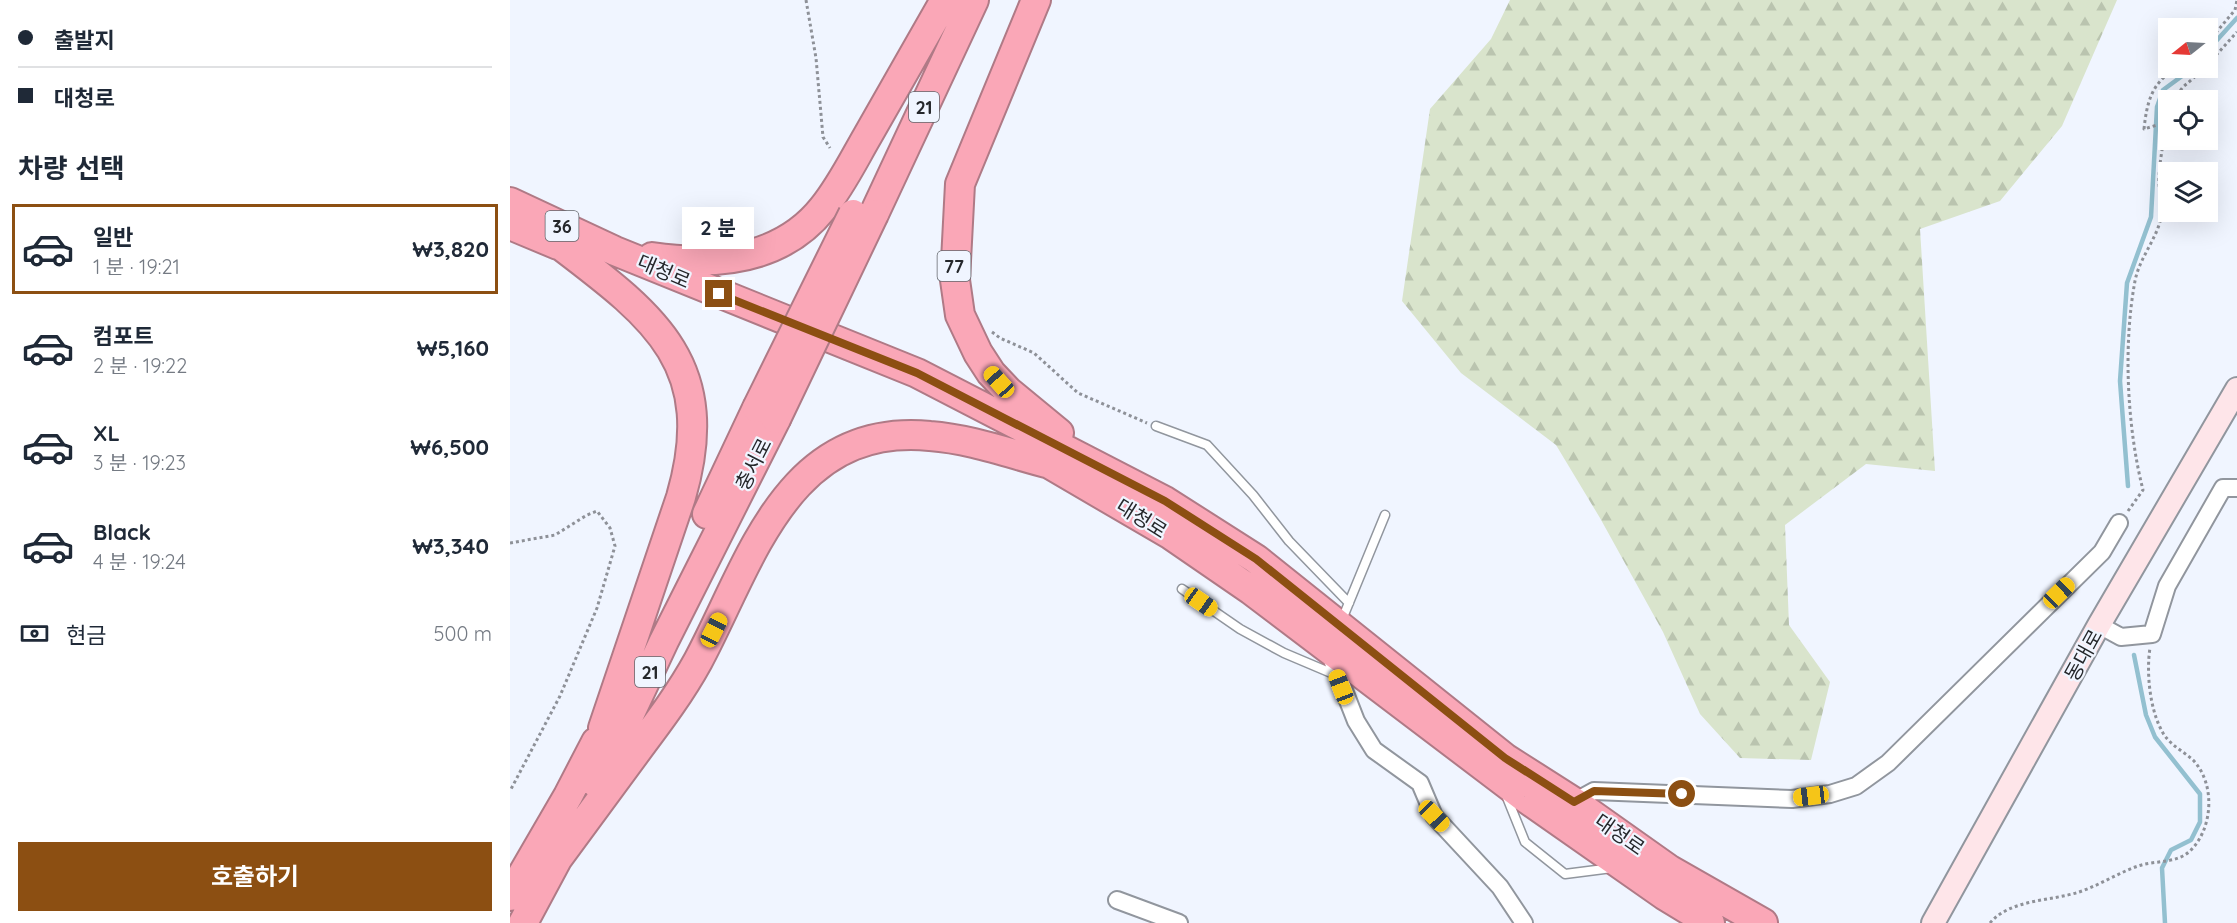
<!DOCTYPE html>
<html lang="ko">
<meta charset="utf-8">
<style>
:root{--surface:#fff;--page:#f6f6f7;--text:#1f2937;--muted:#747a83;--line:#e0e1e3;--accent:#8c4f12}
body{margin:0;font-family:Quicksand,"Noto Sans KR",sans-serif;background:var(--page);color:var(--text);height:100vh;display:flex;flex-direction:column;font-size:22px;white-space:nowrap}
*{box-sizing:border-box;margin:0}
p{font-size:20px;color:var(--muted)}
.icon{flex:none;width:33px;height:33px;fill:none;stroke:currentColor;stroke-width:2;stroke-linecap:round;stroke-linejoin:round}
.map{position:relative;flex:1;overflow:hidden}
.sheet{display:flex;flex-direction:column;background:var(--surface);width:510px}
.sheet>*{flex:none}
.hud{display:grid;align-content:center;height:132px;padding:0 18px;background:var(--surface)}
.needle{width:39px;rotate:252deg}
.fabs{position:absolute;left:1648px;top:18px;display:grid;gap:12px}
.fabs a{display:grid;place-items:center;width:60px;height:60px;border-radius:0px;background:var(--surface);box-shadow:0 6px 24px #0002;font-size:30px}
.end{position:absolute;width:27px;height:27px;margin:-14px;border:8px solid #8c4f12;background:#fff;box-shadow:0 0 0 3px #fff}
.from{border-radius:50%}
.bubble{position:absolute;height:42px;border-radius:0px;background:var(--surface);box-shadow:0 6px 24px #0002;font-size:20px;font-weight:700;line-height:42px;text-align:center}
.car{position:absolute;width:18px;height:36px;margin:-18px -9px;border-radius:8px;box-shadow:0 0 4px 2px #0007;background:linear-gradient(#f5c518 24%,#345 0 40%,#f5c518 0 76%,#345 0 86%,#f5c518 0)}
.hud b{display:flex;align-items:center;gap:21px;height:57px;font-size:22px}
.hud b+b{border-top:2px solid var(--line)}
.hud i{width:15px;height:15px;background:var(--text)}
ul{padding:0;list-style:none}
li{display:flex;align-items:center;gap:18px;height:90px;margin:0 12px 9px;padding:0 6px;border:3px solid transparent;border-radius:0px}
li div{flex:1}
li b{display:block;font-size:22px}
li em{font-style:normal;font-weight:700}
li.on{border-color:var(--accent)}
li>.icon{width:54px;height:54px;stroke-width:1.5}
h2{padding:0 18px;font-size:27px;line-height:72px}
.pay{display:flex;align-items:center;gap:15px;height:66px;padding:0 18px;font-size:22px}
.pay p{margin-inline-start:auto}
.action{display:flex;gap:12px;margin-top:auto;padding:12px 18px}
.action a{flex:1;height:69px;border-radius:0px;background:var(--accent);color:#fff;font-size:24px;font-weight:700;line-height:69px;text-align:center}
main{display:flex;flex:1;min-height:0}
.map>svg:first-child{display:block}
</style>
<main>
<section class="sheet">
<div class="hud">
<b><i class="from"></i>출발지</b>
<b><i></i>대청로</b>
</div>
<h2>차량 선택</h2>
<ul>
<li class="on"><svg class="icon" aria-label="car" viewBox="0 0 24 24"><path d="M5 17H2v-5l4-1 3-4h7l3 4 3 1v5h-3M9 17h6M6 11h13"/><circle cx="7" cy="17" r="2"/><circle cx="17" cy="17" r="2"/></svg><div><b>일반</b><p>1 분 · 19:21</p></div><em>₩3,820</em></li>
<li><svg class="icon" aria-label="car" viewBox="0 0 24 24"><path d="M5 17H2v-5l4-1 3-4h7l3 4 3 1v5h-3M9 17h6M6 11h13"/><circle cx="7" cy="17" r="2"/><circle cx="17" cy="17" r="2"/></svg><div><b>컴포트</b><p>2 분 · 19:22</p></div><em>₩5,160</em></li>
<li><svg class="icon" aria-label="car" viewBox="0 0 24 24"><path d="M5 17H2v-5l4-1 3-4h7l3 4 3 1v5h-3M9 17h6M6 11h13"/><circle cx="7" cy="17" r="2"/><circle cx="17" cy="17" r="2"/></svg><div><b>XL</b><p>3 분 · 19:23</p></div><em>₩6,500</em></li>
<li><svg class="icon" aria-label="car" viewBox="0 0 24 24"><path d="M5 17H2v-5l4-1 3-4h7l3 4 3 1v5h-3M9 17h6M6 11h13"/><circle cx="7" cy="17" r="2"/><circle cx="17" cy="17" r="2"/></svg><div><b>Black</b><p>4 분 · 19:24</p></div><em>₩3,340</em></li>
</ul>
<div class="pay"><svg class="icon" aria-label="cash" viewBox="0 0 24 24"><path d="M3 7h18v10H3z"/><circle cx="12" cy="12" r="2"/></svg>현금<p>500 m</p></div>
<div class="action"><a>호출하기</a></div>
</section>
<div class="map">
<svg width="1727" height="923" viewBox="0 0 1727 923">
<defs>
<pattern id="forest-firs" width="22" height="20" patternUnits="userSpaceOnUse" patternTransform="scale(1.5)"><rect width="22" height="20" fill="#d9e4cc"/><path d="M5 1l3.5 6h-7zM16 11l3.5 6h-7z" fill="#bac4af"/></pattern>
</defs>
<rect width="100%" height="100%" fill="#f0f5ff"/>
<path fill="url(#forest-firs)" d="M1000 0H1607L1552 126 1490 201 1410 229 1425 471 1356 464 1275 525 1279 625 1320 682 1301 760 1230 758 1190 714 1153 632 1090 518 1046 445 951 373 892 301 920 109 981 39Z"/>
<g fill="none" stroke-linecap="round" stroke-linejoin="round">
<path stroke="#93c0d0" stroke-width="4.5" d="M1698 50 1727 18
M1618 486 1610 381 1617 283 1641 217 1647 107 1653 90 1683 68
M1624 655 1636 715 1645 737 1690 794V822L1681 840 1661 850 1652 868 1655 923"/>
<g stroke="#91969e" stroke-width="11">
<path id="lane" d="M646 426 697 445 743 495 779 541 839 603
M672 589 730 629 774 653 826 675
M831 622 875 515
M996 795 1015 842 1055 874 1102 868"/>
</g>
<g stroke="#91969e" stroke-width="20">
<path id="street" d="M1589 625 1611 637 1642 634 1657 586 1713 488H1727
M819 652 846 721 864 750 910 783 924 816 990 887 1014 923
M1064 802 1084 791 1282 799 1320 794 1346 786 1378 763 1592 552 1609 523
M607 900 669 923"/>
</g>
<g stroke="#91969e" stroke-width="26">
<path id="secondary" d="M1423 923 1589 625 1727 389"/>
</g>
<g stroke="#af7a86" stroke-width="32">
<path id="highway" d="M526 0 450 184 445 280 450 315 468 353 481 373 498 391 549 433
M0 202 105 251 407 373 655 501 746 559 995 758 1064 802 1160 870 1253 923
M364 214 464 0
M0 225 48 245
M50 245C146 318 209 365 171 497L93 728
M142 257C204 266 271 261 313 208 331 186 344 159 358 135 384 90 409 45 435 0
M536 462 661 535 741 590 1014 797 1154 895 1200 923
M197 514 247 408
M87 784 154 641 266 419
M48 858C75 821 102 785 129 748 150 720 171 692 188 661 241 562 277 422 420 436 461 439 501 454 540 464
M0 896 58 796 86 742
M13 923 57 841"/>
</g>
<path stroke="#8e9198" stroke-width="3" stroke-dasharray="3 3" stroke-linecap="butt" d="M296 0 306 58 313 137 320 148
M1698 42 1725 10 1727 0
M1698 64 1727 32
M1663 100 1673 87 1695 68
M1657 122 1634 129C1637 101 1642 82 1667 68
M482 332 490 338 524 353 568 393 637 423
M1618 511 1633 490C1617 427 1613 345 1625 281 1629 259 1646 240 1651 218 1654 204 1648 191 1649 177 1650 156 1655 134 1659 114
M0 543 45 535 77 515 87 511 100 528 105 546 87 608 50 696 0 791
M1480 923C1500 899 1542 901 1569 892 1590 885 1608 873 1628 866 1645 860 1666 864 1680 851 1703 829 1706 784 1683 760 1673 751 1660 745 1653 733 1640 711 1636 673 1640 648"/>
<use href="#lane" stroke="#fff" stroke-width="8"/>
<use href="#street" stroke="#fff" stroke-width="16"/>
<use href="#secondary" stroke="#fee5e9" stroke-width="22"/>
<use href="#highway" stroke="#faa7b7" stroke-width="28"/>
<g stroke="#af7a86" stroke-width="32" stroke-linecap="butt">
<path id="highway-bridge" d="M247 408 343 214
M266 419 364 214"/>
</g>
<use href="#highway-bridge" stroke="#faa7b7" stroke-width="28"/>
</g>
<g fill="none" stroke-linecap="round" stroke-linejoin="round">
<path stroke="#8c4f12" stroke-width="8" d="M209 294 407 373 655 501 746 559 995 758 1064 802 1084 791 1172 794"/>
</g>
<g text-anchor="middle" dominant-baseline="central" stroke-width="4.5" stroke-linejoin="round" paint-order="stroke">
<g fill="#f0f5ff" stroke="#62656b" stroke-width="1.5">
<rect x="399" y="92" width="30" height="30" rx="4.5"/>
<rect x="35.5" y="211" width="33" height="30" rx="4.5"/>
<rect x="427.5" y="251" width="33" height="30" rx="4.5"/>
<rect x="125" y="657" width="30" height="30" rx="4.5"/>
</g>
<g font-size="18" font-weight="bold" fill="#25272b">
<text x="414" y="107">21</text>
<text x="52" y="226">36</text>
<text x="444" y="266">77</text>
<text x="140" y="672">21</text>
</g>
<g font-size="20" fill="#25272b" stroke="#f0f5ff">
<text transform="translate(154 271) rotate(23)">대청로</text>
<text transform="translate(243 464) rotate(-63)">충서로</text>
<text transform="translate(632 518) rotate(32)">대청로</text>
<text transform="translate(1573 655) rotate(-61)">동대로</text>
<text transform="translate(1110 834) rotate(35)">대청로</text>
</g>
</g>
</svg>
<div class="fabs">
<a><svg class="needle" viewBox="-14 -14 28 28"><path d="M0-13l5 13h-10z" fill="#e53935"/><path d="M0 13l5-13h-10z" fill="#747a83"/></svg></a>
<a><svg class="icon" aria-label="locate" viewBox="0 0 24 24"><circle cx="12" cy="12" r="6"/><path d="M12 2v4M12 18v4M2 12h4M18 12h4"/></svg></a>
<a><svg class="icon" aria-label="layers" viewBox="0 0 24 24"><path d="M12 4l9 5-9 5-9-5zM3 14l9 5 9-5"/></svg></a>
</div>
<i class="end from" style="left:1172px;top:794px"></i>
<i class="end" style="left:209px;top:294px"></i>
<div class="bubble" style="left:172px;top:207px;width:72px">2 분</div>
<i class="car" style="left:489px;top:382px;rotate:318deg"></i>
<i class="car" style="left:1549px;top:593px;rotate:46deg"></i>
<i class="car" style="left:691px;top:602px;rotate:125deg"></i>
<i class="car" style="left:204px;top:630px;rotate:27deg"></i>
<i class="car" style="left:831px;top:687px;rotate:339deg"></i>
<i class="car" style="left:1301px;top:796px;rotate:263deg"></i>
<i class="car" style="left:924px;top:816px;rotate:136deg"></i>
</div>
</main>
